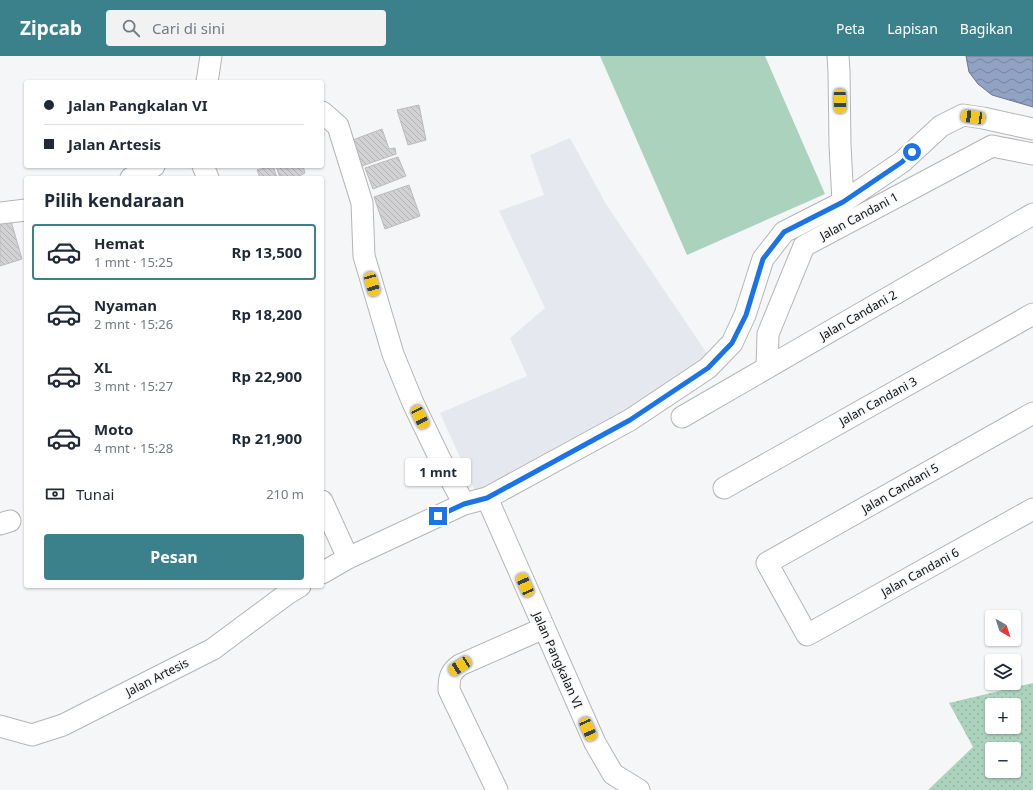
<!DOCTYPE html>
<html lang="id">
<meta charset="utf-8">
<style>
:root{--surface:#fff;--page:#f2f2f3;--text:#1f2937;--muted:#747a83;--line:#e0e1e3;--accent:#3b818c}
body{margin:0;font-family:"Noto Sans",sans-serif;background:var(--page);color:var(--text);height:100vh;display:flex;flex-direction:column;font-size:15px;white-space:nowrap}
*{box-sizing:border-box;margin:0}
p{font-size:13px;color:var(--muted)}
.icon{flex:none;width:22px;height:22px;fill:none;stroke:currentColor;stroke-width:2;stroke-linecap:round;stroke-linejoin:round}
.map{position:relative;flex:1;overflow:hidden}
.side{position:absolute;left:24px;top:120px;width:300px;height:412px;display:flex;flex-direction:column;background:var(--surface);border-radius:4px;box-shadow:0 1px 3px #0004}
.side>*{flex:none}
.banner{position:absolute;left:24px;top:24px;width:300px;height:88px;border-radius:4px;box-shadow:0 1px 3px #0004;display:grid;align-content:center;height:88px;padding:0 20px;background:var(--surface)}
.needle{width:26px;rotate:141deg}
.buttons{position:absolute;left:985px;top:554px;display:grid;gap:8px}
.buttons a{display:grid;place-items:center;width:36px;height:36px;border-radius:4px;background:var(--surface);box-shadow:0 1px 3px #0004;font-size:20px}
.end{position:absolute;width:18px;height:18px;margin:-9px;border:5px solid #1a73e8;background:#fff;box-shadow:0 0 0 2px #fff}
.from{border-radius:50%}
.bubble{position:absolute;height:28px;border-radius:4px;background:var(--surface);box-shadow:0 1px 3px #0004;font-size:13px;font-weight:700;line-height:28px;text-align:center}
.car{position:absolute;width:12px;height:24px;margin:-12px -6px;border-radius:5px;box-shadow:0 0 3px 1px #0007;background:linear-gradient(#f5c518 24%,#345 0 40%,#f5c518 0 76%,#345 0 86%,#f5c518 0)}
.banner b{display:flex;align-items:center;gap:14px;height:38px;font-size:15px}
.banner b+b{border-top:1px solid var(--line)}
.banner i{width:10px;height:10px;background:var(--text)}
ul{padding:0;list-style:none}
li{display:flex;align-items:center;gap:12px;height:56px;margin:0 8px 6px;padding:0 12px;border:2px solid transparent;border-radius:4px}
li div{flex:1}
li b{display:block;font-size:15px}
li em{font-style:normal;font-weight:700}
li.active{border-color:var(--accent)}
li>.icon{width:36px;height:36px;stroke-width:1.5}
h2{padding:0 20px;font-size:18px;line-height:48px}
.pay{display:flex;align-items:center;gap:10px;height:44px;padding:0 20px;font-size:15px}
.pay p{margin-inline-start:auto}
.button{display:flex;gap:8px;margin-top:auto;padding:8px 20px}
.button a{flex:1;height:46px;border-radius:4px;background:var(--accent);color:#fff;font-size:16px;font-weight:700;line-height:46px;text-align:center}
header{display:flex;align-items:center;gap:24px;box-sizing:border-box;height:56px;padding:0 20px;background:var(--accent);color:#fff}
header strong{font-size:19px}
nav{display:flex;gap:22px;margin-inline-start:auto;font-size:14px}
.search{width:280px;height:36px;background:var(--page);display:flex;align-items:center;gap:10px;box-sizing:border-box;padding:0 14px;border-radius:4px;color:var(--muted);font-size:15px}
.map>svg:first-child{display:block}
</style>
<header>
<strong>Zipcab</strong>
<div class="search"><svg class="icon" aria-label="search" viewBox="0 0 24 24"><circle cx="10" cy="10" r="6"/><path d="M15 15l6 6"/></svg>Cari di sini</div>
<nav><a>Peta</a><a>Lapisan</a><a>Bagikan</a></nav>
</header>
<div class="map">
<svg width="1033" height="734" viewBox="0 0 1033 734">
<defs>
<pattern id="grass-dots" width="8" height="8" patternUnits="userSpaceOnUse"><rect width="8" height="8" fill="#aad2bd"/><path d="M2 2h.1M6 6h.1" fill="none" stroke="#91b3a1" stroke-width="1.8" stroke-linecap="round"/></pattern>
<pattern id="water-waves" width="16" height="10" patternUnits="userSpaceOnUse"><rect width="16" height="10" fill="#91a3c4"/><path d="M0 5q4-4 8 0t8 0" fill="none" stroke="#75839e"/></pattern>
<pattern id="building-back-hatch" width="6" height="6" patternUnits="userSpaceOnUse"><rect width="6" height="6" fill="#d2d2d5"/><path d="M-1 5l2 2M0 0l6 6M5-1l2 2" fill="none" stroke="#b3b3b6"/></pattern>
</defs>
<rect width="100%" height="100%" fill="#f5f6f8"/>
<path fill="#e6e8f0" d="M570 82 606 148 708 299 565 400 476 437 440 357 527 320 510 282 545 252 499 155 544 139 530 99Z"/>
<path fill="url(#grass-dots)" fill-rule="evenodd" d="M1033 627V734H928L973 691 949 647ZM992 649H1014V671H992ZM992 693H1014V715H992Z"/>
<path fill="#aad2bd" d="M600 0H765L825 138 687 199Z"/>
<path fill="url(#water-waves)" stroke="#6b778f" d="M966 0H1033V51L992 39 978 28 969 16Z"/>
<path fill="url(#building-back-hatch)" stroke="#bbbbbe" d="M419 49 426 84 408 89 397 54Z
M382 73 389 93 395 92 396 98 359 111 350 85Z
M398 101 406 120 373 133 365 112Z
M273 110 277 122H260L257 114Z
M276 110H303L305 117 295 122H280Z
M409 129 420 160 385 173 374 141Z
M11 165 22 203 0 210V168Z"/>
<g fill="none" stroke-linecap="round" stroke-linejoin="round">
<g stroke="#b4b5b7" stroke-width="23">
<path id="minor" d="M838 0 839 15 840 89 843 146
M207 26 211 0
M322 56 338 70 362 147 364 200 393 298 413 347 440 403 464 448
M203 110 208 122
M131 122 154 110
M0 157 26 154
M767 312 768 278 804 190 992 90 1033 98
M1033 357 767 507 807 579 1033 453
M682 361 1033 158
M724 432 1033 258
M487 442 595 687 613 718 639 734
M322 445 348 502
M0 468 10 465
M322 517 348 502 464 448 487 442 630 364 708 312 732 287 745 259 763 203 784 176 843 146 902 106 941 70 963 59 983 62 1033 73
M0 670 32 679 63 669 213 593 287 538 300 530
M497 734 449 634C449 622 450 616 460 609L544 572"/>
</g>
<use href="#minor" stroke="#fff" stroke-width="21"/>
</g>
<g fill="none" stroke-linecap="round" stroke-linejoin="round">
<path stroke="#1a73e8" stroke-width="5" d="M438 460 464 448 487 442 630 364 708 312 732 287 746 259 763 203 784 176 843 146 902 106 912 96"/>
</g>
<g text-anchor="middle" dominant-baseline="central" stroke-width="3" stroke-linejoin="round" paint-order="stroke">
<g font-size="12" fill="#111112" stroke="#f5f6f8">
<text transform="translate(859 160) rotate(-28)">Jalan Candani 1</text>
<text transform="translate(858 259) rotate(-30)">Jalan Candani 2</text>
<text transform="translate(878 345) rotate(-29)">Jalan Candani 3</text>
<text transform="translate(900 432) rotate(-30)">Jalan Candani 5</text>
<text transform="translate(920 516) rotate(-29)">Jalan Candani 6</text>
<text transform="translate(558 604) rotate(66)">Jalan Pangkalan VI</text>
<text transform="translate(157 621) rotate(-27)">Jalan Artesis</text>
</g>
</g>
</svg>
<div class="buttons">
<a><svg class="needle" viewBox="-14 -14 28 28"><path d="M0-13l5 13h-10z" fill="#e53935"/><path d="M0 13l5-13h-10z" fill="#747a83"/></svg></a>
<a><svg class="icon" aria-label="layers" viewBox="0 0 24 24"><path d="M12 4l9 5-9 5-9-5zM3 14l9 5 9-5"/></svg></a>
<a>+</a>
<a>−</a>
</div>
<i class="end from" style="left:912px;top:96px"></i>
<i class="end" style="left:438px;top:460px"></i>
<div class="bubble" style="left:405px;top:402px;width:66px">1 mnt</div>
<i class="car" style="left:840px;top:45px;rotate:179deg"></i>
<i class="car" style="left:973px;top:61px;rotate:278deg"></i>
<i class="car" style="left:372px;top:228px;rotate:164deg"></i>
<i class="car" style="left:420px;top:361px;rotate:154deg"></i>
<i class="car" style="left:525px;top:529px;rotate:336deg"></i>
<i class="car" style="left:460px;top:610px;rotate:237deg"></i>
<i class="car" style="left:588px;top:673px;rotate:156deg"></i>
<div class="banner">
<b><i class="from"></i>Jalan Pangkalan VI</b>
<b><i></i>Jalan Artesis</b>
</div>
<section class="side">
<h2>Pilih kendaraan</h2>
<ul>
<li class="active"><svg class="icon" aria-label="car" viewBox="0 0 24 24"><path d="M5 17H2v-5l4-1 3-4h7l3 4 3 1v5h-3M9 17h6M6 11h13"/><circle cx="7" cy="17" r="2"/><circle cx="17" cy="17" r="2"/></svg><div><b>Hemat</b><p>1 mnt · 15:25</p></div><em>Rp 13,500</em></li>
<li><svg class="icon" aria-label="car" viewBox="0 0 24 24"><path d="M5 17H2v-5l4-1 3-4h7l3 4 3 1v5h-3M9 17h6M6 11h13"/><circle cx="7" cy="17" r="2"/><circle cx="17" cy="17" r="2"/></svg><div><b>Nyaman</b><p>2 mnt · 15:26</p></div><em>Rp 18,200</em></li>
<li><svg class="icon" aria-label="car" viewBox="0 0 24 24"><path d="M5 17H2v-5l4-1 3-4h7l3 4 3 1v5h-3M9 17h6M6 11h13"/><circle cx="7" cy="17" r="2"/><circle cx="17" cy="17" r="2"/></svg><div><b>XL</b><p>3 mnt · 15:27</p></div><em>Rp 22,900</em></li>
<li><svg class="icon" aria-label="car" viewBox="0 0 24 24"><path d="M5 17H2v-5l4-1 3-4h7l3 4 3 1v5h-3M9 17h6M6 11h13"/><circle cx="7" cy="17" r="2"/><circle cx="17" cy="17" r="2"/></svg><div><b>Moto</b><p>4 mnt · 15:28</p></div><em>Rp 21,900</em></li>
</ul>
<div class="pay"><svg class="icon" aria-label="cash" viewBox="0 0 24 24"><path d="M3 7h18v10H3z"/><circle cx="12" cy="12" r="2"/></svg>Tunai<p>210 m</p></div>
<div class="button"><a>Pesan</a></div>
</section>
</div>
